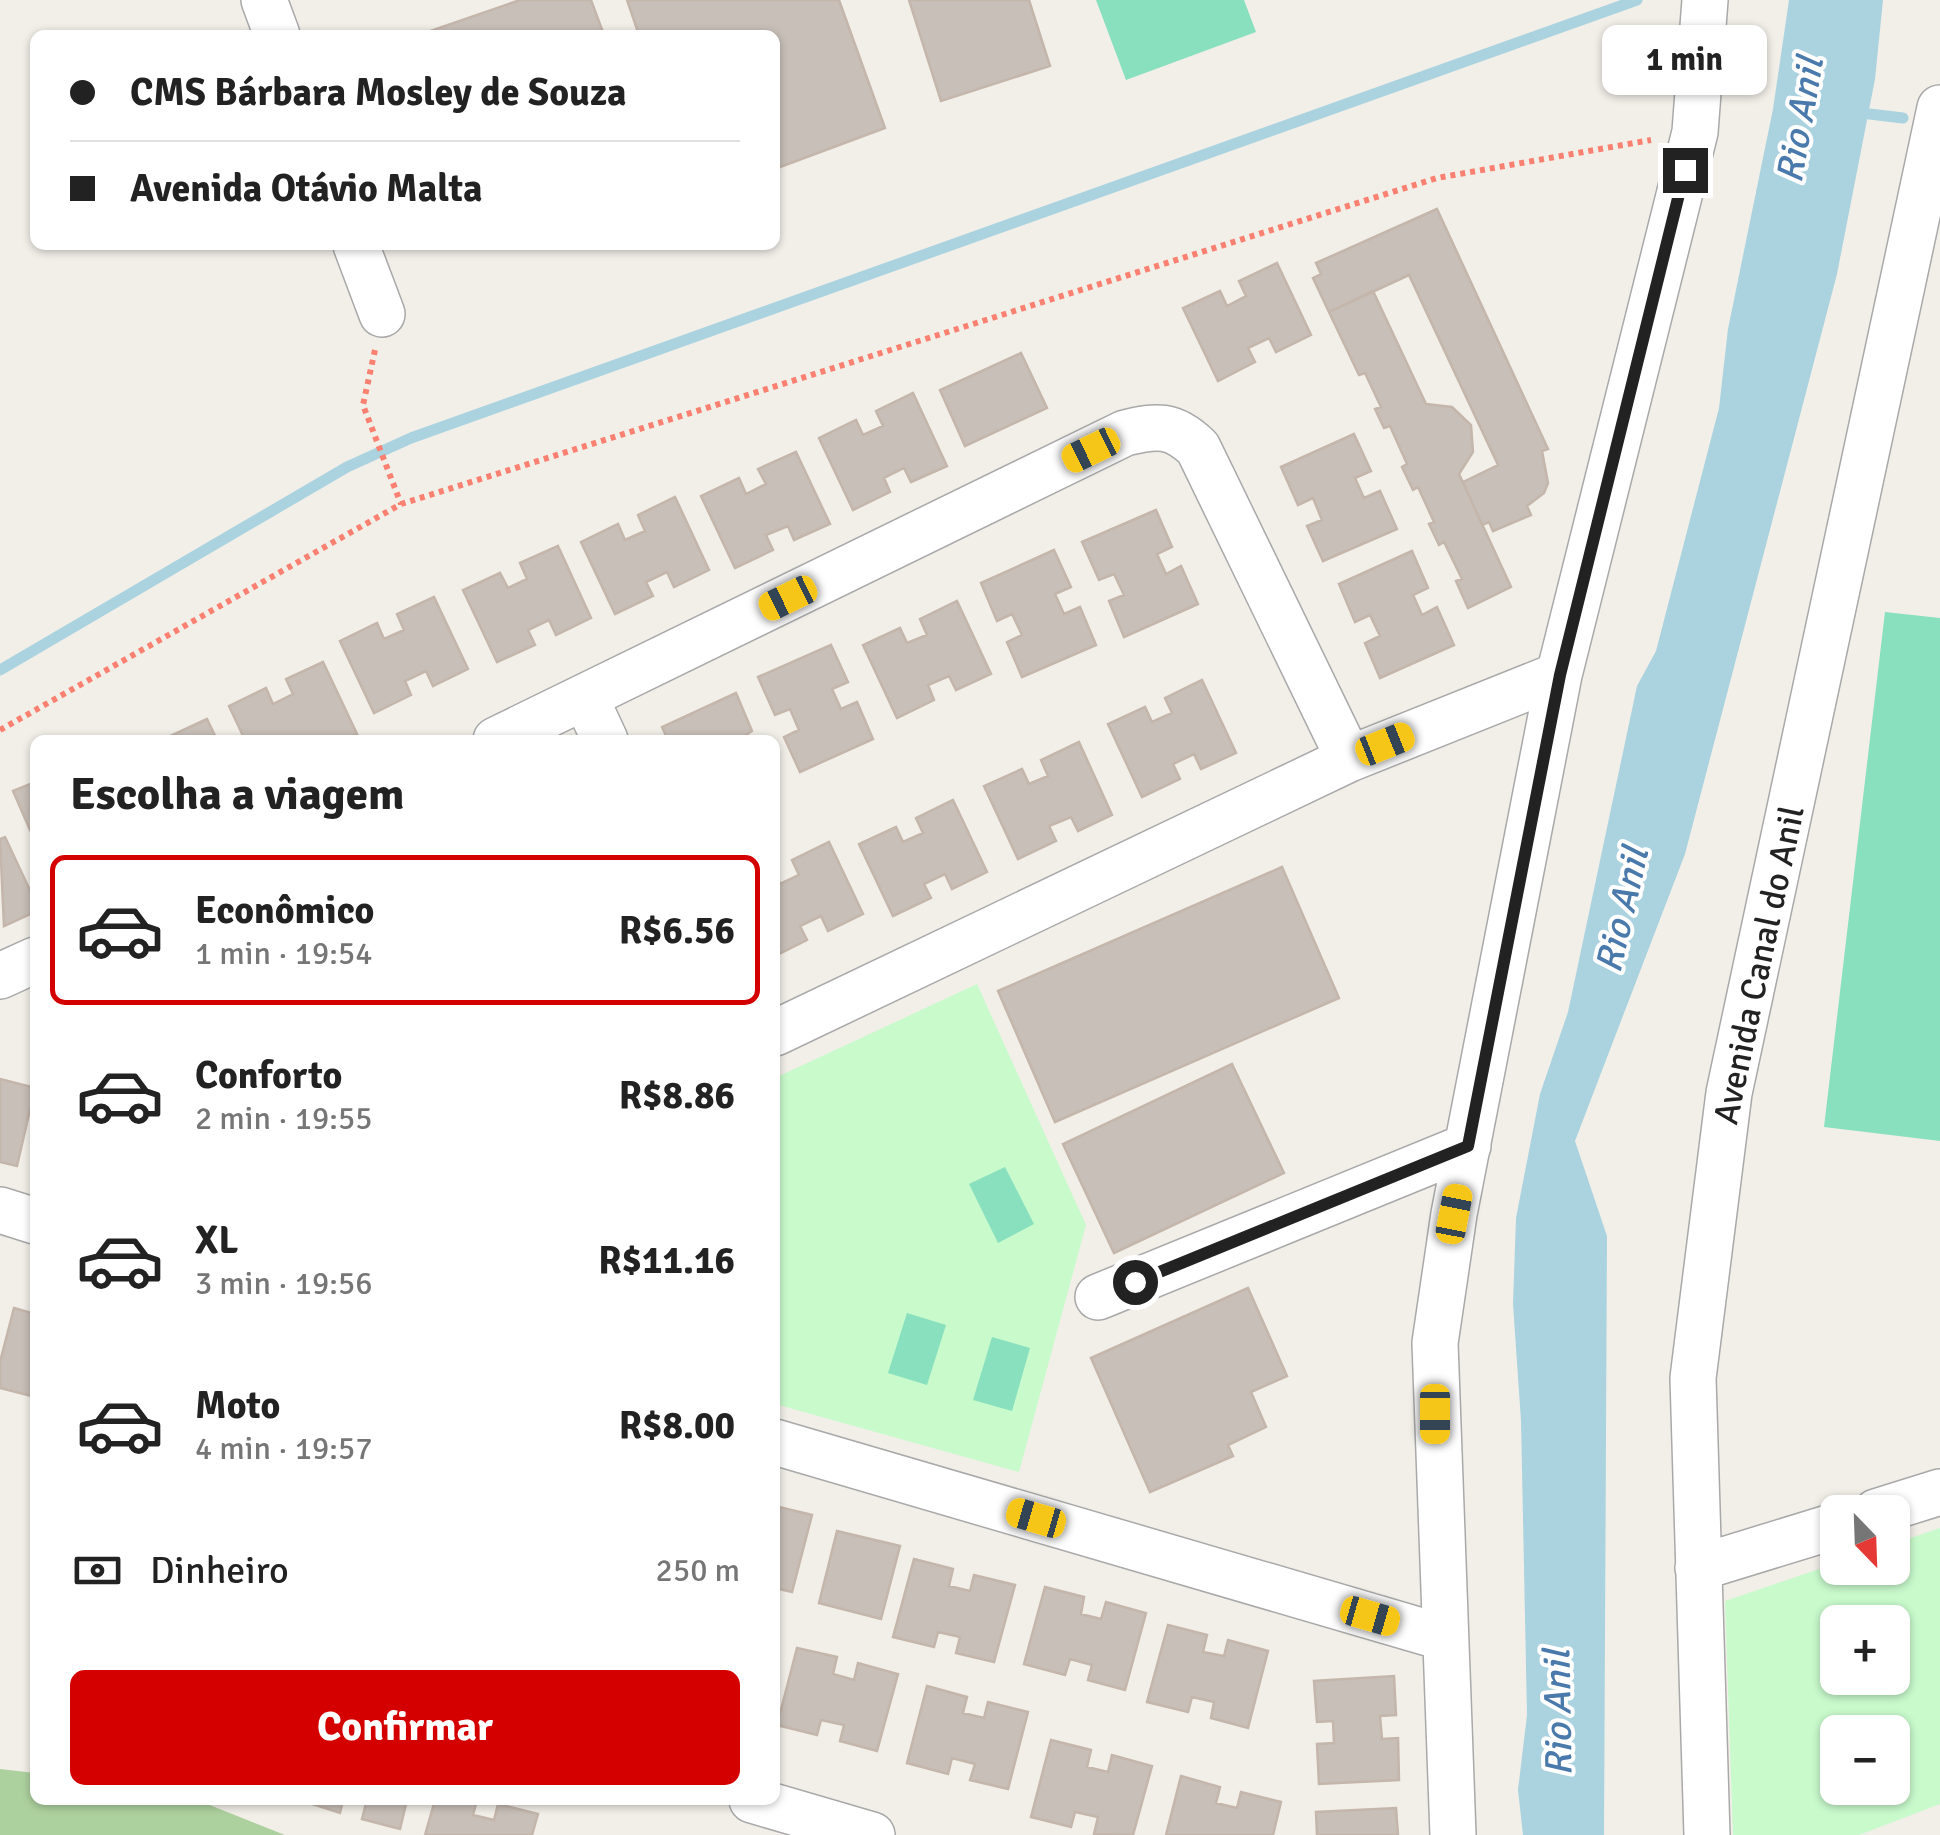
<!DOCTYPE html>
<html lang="pt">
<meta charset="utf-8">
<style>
:root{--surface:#fff;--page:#f2f2f2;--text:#222;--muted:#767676;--line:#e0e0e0;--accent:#d40000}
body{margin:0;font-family:Signika,sans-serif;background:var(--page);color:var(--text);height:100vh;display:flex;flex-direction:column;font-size:38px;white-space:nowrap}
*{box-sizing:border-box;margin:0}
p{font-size:32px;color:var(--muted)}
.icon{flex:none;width:55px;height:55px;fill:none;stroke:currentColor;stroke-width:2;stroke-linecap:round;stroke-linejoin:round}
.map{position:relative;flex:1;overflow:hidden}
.drawer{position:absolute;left:30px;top:735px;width:750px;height:1070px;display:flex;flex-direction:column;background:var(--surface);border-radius:15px;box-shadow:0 2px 8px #0004}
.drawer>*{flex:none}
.banner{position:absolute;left:30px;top:30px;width:750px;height:220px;border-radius:15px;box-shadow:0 2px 8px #0004;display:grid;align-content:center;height:220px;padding:0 40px;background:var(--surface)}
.needle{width:65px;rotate:157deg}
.fabs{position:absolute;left:1820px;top:1495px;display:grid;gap:20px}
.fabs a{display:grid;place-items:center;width:90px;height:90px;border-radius:15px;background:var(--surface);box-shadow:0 2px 8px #0004;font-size:50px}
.end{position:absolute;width:45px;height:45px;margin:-22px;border:12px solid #222;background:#fff;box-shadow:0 0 0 5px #fff}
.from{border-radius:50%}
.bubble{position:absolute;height:70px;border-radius:15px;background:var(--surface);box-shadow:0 2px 8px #0004;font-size:32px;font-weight:700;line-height:70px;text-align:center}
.car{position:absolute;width:30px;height:60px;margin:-30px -15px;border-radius:12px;box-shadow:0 0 8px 2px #0007;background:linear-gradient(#f5c518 24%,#345 0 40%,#f5c518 0 76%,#345 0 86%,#f5c518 0)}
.banner b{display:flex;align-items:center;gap:35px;height:95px;font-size:38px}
.banner b+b{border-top:2px solid var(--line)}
.banner i{width:25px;height:25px;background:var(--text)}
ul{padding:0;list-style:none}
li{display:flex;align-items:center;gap:30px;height:150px;margin:0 20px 15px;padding:0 20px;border:5px solid transparent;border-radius:15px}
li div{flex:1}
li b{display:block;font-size:38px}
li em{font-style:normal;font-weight:700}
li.active{border-color:var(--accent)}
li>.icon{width:90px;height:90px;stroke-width:1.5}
h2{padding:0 40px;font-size:45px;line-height:120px}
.pay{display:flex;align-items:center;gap:25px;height:110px;padding:0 40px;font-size:38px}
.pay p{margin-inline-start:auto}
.button{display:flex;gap:20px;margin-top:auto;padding:20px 40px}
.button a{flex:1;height:115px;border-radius:15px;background:var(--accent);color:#fff;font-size:40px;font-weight:700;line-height:115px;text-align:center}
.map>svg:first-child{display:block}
</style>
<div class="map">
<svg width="1940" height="1835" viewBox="0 0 1940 1835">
<rect width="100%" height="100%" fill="#f2efe9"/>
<path fill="#add19e" d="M0 1769 35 1773V1800H197L285 1835H0Z"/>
<path fill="#c8facc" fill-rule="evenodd" d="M977 984 1086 1225 1019 1472 775 1404V1078Z
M1940 1528V1804L1859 1835H1733L1725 1601 1837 1563 1838 1568H1892L1893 1544ZM1838 1622H1892V1678H1838ZM1838 1732H1892V1788H1838Z"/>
<path fill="#88e0be" d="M1096 0H1244L1256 32 1126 80Z
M1885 612 1940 618V1141L1824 1127Z
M1005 1167 1034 1224 998 1243 969 1184Z
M907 1313 946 1325 927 1385 888 1373Z
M992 1337 1030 1348 1012 1411 973 1400Z"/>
<path fill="#aad3df" d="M1789 0H1883L1875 79 1837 274 1685 854 1575 1141 1607 1236 1604 1835H1523L1518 1790 1527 1715 1521 1421 1513 1304 1516 1218 1540 1094 1568 1012 1637 686 1656 651 1719 408 1728 329 1773 109Z"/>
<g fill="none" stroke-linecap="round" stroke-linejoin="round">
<path stroke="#aad3df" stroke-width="11" d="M1853 112 1903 118
M0 670 347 467 411 438 1637 0"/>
</g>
<path fill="#c7bfb8" stroke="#c4b6ab" stroke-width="2.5" d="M520 0H591L604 35H419Z
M627 0H839L885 128 775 169V35H639Z
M909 0H1029L1050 66 941 101Z
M1437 209 1548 449 1542 451 1548 483 1544 493 1527 506 1531 515 1493 531 1489 522 1482 525 1463 482 1498 465 1409 275 1329 312 1313 278 1321 274 1316 263Z
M1277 263 1311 335 1276 352 1269 338 1248 348 1255 362 1218 381 1183 308 1220 291 1227 306 1246 296 1239 281Z
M1373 291 1426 404 1452 407 1471 425 1473 452 1459 474 1511 587 1468 608 1456 581 1462 579 1444 542 1439 545 1429 524 1434 522 1418 487 1413 490 1402 467 1407 464 1390 426 1384 428 1375 409 1381 407 1365 373 1359 375 1329 312Z
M1021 353 1047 408 965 446 940 390Z
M913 393 947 466 911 482 904 468 884 478 890 492 853 510 819 438 856 420 863 435 883 426 876 411Z
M1354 434 1371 471 1355 478 1364 498 1380 491 1397 529 1323 561 1307 526 1322 520 1313 498 1298 505 1281 467Z
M796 452 830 524 794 540 788 526 766 535 773 550 735 568 701 496 739 478 746 494 766 484 758 469Z
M675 497 709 570 674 587 667 572 646 582 653 596 615 614 581 542 618 524 625 540 645 531 638 515Z
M1156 510 1172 547 1157 554 1166 574 1181 566 1198 604 1124 637 1109 601 1124 595 1114 574 1099 580 1082 542Z
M558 546 591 618 556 635 549 620 528 630 535 645 497 662 463 590 500 573 508 588 527 579 520 563Z
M1054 550 1071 587 1055 594 1064 614 1080 607 1096 645 1022 677 1007 642 1022 635 1012 614 997 621 981 583Z
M1412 551 1428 588 1413 595 1422 615 1437 607 1454 645 1380 678 1365 643 1380 636 1370 615 1355 622 1339 584Z
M434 597 468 669 433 686 426 671 405 681 411 695 374 713 340 641 377 623 384 639 404 630 397 614Z
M957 601 991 674 956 690 949 676 928 685 934 700 897 718 863 645 900 628 907 643 927 635 920 619Z
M831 645 848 682 832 689 841 709 857 702 873 739 800 772 784 737 799 730 790 709 775 715 758 677Z
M323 662 357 734 344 740H317L315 736 306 740H245L229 706 266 688 273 704 293 694 286 679Z
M1202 680 1236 753 1201 769 1194 754 1173 764 1180 779 1142 797 1108 724 1145 707 1152 722 1172 713 1165 698Z
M736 693 752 731 738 740H668L662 727Z
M207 719 217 740H172L170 736Z
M1079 742 1112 815 1078 831 1071 817 1049 826 1056 841 1018 859 984 786 1022 769 1029 784 1048 776 1041 760Z
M35 782V827L30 830 13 791Z
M953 800 987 872 952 889 945 874 924 884 931 898 893 916 859 844 896 827 903 842 923 833 916 818Z
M5 837 35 901V912L4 926 0 839Z
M829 842 863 914 828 931 821 916 800 926 807 940 775 956V874L780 884 799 875 792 860Z
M1282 867 1339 998 1055 1122 998 991Z
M1232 1064 1284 1173 1114 1253 1063 1144Z
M0 1079 35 1088 17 1166 0 1162Z
M1248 1288 1287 1376 1251 1392 1266 1427 1228 1445 1233 1456 1150 1492 1091 1358Z
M14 1308 35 1314V1397L0 1388V1362Z
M775 1506 812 1515 792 1592 775 1588Z
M837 1531 900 1546 881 1619 819 1603Z
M914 1559 953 1569 949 1586 970 1591 974 1575 1015 1585 994 1662 956 1653 960 1637 938 1632 934 1647 893 1637Z
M1045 1587 1084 1597 1081 1614 1101 1619 1106 1602 1146 1613 1125 1690 1088 1680 1092 1665 1070 1659 1065 1675 1024 1664Z
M1168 1625 1207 1635 1203 1652 1224 1656 1228 1640 1268 1651 1248 1728 1211 1718 1214 1702 1192 1697 1188 1712 1147 1702Z
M797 1648 837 1657 833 1674 854 1680 858 1663 898 1674 877 1751 840 1741 844 1725 821 1720 817 1735 777 1725Z
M1394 1676 1396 1715 1380 1716 1382 1739 1398 1738 1399 1780 1319 1784 1317 1744 1334 1743 1333 1721 1317 1722 1314 1681Z
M927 1686 967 1697 963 1713 984 1718 988 1702 1028 1712 1008 1789 970 1780 975 1764 952 1758 948 1774 907 1763Z
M1051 1740 1091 1750 1087 1767 1108 1772 1112 1755 1152 1766 1133 1835 1094 1834 1098 1817 1075 1812 1071 1827 1031 1817Z
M1181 1776 1220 1787 1216 1803 1237 1808 1241 1792 1281 1802 1273 1835H1166Z
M300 1800H343L340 1813Z
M353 1800H407L400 1829 362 1819 366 1803Z
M435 1800H477L473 1815 494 1820 498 1804 538 1814 532 1835H425Z
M1396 1808 1398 1835H1317L1316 1812Z"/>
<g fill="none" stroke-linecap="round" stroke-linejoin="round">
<g stroke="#a9a9a9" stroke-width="48">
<path id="minor" d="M264 0 277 35
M356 245 382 314
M585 697 605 740
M496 740 1125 433C1158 425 1173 424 1198 448L1349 759
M0 976 35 960
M775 1033 1349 759 1559 675
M0 1210 35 1221
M1098 1297 1468 1146
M775 1442 1445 1638
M1876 1512 1940 1492
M1698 1568 1838 1525
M752 1800 872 1835
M1453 1835 1435 1343 1454 1214 1559 675 1695 132 1705 0
M1707 1835 1693 1378 1729 1093 1940 108"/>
</g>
<path stroke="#fa8072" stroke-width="6" stroke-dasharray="5 5" stroke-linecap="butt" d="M375 350 363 405 401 504
M0 730 401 504 1437 178 1651 140"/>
<use href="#minor" stroke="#fff" stroke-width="45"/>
</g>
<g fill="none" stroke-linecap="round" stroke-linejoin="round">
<path stroke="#222" stroke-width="12" d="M1135 1282 1468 1146 1560 675 1685 170"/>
</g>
<g text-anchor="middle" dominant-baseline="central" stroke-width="8" stroke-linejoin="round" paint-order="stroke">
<g font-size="35" fill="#222" stroke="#fff">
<text transform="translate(1759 965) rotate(-78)">Avenida Canal do Anil</text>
</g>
<g font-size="38" font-style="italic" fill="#4a7aab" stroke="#fff">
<text transform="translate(1800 120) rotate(-80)">Rio Anil</text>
<text transform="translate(1622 910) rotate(-77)">Rio Anil</text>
<text transform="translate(1558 1713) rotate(-91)">Rio Anil</text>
</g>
</g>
</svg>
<div class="fabs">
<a><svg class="needle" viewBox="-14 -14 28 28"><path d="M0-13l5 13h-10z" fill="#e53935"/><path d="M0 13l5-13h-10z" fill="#767676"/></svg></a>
<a>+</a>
<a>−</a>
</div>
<i class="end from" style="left:1135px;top:1282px"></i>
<i class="end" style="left:1685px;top:170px"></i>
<div class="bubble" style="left:1602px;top:25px;width:165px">1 min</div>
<i class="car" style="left:1091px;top:450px;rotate:244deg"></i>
<i class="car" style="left:788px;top:598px;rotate:244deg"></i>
<i class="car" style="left:1385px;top:744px;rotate:68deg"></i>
<i class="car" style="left:1454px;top:1214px;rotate:11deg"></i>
<i class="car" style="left:1435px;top:1414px;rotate:180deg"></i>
<i class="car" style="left:1036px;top:1518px;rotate:286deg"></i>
<i class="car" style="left:1370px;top:1616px;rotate:106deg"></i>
<div class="banner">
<b><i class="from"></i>CMS Bárbara Mosley de Souza</b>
<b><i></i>Avenida Otávio Malta</b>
</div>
<section class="drawer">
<h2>Escolha a viagem</h2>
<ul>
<li class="active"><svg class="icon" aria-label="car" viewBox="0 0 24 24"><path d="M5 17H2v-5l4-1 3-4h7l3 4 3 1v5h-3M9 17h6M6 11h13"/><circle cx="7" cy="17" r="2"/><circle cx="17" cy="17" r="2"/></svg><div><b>Econômico</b><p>1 min · 19:54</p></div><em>R$6.56</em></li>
<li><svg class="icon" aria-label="car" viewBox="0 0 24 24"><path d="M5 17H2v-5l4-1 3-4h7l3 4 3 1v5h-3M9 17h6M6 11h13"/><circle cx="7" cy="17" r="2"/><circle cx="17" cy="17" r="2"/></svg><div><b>Conforto</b><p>2 min · 19:55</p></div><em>R$8.86</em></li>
<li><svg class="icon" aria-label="car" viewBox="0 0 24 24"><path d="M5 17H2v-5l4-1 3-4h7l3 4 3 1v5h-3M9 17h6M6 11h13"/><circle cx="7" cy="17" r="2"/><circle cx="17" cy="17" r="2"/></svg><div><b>XL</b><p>3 min · 19:56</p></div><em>R$11.16</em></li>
<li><svg class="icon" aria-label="car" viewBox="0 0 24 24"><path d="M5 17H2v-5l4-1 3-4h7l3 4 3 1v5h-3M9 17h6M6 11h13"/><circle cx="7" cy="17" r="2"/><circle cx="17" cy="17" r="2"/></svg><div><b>Moto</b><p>4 min · 19:57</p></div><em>R$8.00</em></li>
</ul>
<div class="pay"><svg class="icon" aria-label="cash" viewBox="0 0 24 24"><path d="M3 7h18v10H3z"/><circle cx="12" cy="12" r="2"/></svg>Dinheiro<p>250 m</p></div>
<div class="button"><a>Confirmar</a></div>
</section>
</div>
